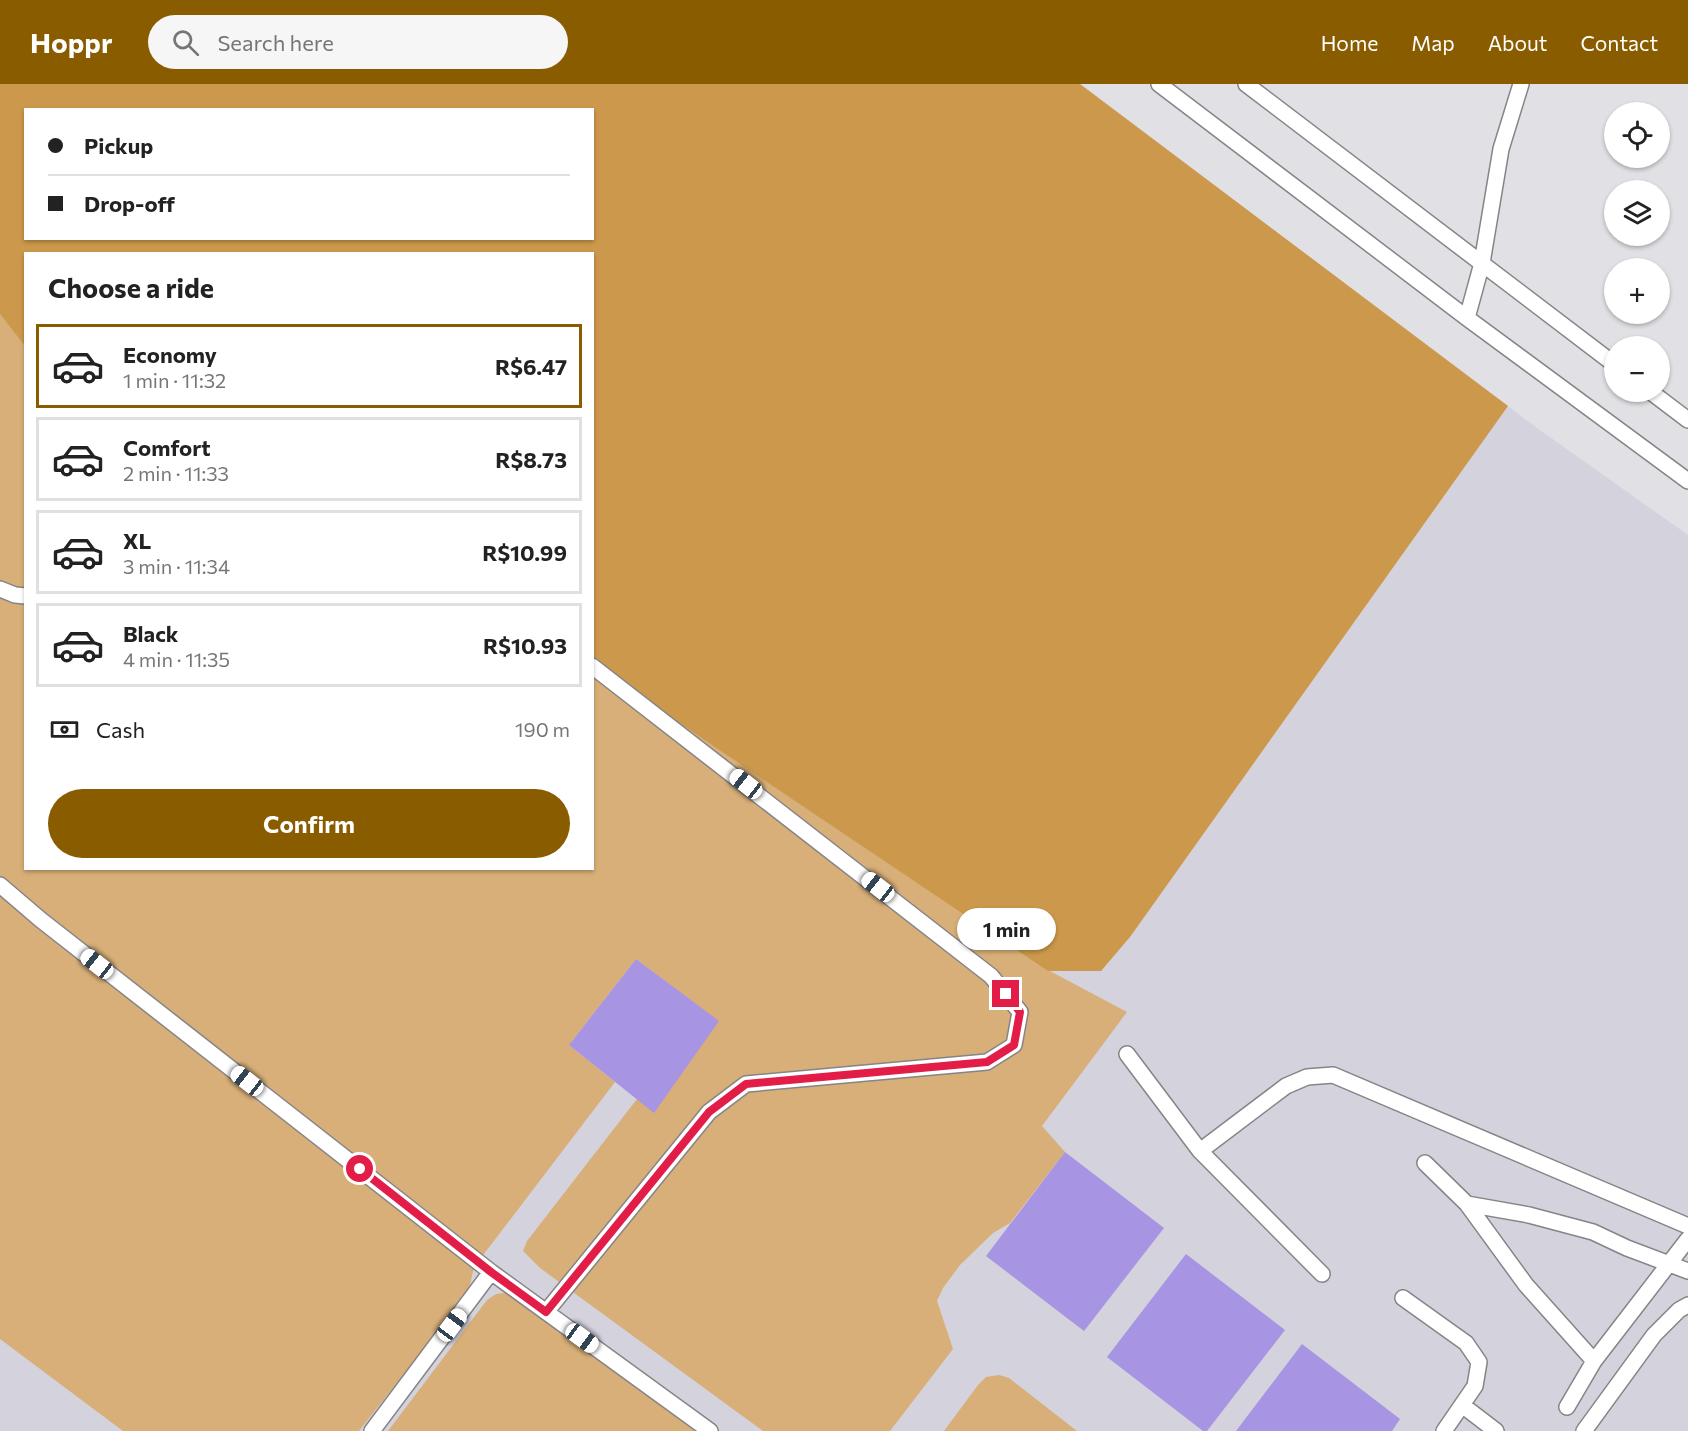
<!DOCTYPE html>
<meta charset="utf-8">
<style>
:root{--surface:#fff;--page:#f6f6f6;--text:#222;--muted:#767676;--line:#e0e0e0;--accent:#8a5c00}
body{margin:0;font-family:Commissioner,sans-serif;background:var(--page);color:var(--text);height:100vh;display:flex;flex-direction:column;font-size:22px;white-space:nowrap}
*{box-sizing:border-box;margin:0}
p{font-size:20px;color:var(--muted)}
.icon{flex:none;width:33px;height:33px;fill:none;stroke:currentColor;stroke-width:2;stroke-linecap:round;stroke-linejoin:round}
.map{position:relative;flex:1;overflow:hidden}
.side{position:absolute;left:24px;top:168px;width:570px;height:618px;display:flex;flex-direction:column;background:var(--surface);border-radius:0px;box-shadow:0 2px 4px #0004}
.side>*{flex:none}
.banner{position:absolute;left:24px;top:24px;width:570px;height:132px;border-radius:0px;box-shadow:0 2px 4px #0004;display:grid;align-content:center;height:132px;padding:0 24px;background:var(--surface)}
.tools{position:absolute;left:1604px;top:18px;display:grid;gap:12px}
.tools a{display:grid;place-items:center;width:66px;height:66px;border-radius:50%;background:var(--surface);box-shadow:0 2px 4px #0004;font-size:30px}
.end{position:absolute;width:27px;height:27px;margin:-14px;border:8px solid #e11d48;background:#fff;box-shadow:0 0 0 3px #fff}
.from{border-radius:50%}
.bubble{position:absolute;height:42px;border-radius:21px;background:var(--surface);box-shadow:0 2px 4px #0004;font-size:20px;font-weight:700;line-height:42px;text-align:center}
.car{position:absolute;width:18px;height:36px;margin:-18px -9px;border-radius:8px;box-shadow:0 0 4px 2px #0007;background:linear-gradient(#fff 24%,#345 0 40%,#fff 0 76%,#345 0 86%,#fff 0)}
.banner b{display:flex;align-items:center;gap:21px;height:57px;font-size:22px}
.banner b+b{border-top:2px solid var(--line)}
.banner i{width:15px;height:15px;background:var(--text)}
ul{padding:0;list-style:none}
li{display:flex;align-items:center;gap:18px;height:84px;margin:0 12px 9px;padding:0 12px;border:3px solid var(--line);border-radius:0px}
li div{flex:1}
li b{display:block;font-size:22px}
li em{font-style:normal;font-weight:700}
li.active{border-color:var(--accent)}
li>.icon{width:54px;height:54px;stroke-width:1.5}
h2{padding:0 24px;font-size:27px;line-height:72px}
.pay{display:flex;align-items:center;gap:15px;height:66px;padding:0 24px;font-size:22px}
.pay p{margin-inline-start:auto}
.action{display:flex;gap:12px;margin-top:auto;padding:12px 24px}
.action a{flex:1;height:69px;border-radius:36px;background:var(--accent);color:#fff;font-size:24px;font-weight:700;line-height:69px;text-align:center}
header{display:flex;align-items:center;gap:36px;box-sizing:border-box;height:84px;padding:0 30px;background:var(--accent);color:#fff}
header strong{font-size:28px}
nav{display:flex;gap:33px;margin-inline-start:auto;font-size:21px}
.search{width:420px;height:54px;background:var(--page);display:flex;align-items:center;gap:15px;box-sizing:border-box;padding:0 21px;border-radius:33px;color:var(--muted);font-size:22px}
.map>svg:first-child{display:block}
</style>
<header>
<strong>Hoppr</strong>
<div class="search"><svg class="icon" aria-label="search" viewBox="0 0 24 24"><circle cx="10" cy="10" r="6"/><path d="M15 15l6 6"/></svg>Search here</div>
<nav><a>Home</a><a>Map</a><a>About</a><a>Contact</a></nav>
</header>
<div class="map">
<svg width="1688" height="1347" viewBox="0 0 1688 1347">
<rect width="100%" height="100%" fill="#e1e0e4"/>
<path fill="#d4d2dd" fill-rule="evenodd" d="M0 0H1080L1537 344 1688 451V1347H0ZM26 26H592V154H26ZM26 170H592V784H26Z"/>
<path fill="#d8af78" d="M0 230 26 262V784H592L593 581 1048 886 1127 928 1042 1042 1065 1068 1010 1139 993 1149 960 1181 943 1204 937 1217 953 1265 890 1347H763L540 1184 523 1167 527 1157 637 1015 718 937 636 875 569 961 615 998 474 1183 470 1201 459 1219 359 1347H123L0 1255Z
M504 1209 513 1210 523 1217 696 1347H388L487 1216 496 1210Z
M999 1291 1009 1294 1077 1347H944L978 1301 986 1293Z"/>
<path fill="#cc984b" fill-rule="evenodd" d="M0 0H1080L1508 322 1130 853 1101 887H1048L593 581 592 170H26L25 262 0 230ZM26 26H592V154H26Z"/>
<path fill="#a794e2" d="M636 875 719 937 654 1029 569 961Z
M1065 1068 1164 1144 1084 1247 986 1172Z
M1186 1170 1285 1246 1207 1347H1203L1107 1273Z
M1302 1260 1400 1335 1392 1347H1236Z"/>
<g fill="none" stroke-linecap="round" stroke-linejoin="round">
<g stroke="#858487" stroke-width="18">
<path id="service" d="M1159 0 1467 234 1688 397
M1246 0 1614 280
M1467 234 1482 179 1501 65 1521 0
M1651 308 1688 336
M0 505 15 511 26 512
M0 801 41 836 491 1188 710 1347
M1127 970 1200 1067 1322 1190
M1200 1067 1286 1002 1307 993 1333 991 1688 1142
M1425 1079 1467 1120 1526 1201 1594 1277
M1467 1120 1529 1131 1593 1148 1627 1164 1688 1187
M1403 1214 1466 1259 1479 1278 1475 1302 1444 1347
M546 1228 709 1028 746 1000 987 978 1014 961 1020 928 991 892 592 582
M1462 1321 1496 1347
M1567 1323 1594 1277 1688 1155
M372 1347 491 1188
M1584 1347 1654 1251 1679 1226 1688 1221"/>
</g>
<use href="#service" stroke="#fff" stroke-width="15"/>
</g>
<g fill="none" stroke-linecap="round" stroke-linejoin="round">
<path stroke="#e11d48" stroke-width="8" d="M360 1085 491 1188 546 1228 709 1028 746 1000 987 978 1014 961 1020 928 1006 910"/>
</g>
</svg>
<div class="tools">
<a><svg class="icon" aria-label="locate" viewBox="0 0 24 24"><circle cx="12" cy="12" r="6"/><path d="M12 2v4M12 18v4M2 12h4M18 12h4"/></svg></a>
<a><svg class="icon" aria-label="layers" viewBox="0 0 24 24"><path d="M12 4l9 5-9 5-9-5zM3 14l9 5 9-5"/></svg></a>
<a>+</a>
<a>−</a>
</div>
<i class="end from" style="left:360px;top:1085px"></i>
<i class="end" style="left:1006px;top:910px"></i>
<div class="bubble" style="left:957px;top:824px;width:99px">1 min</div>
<i class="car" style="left:746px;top:700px;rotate:308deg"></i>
<i class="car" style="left:878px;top:803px;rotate:308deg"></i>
<i class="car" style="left:97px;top:880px;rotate:308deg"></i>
<i class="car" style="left:247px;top:997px;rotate:308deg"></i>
<i class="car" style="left:452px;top:1241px;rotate:37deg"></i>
<i class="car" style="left:582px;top:1254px;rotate:126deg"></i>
<div class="banner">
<b><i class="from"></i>Pickup</b>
<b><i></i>Drop-off</b>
</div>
<section class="side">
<h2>Choose a ride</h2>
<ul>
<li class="active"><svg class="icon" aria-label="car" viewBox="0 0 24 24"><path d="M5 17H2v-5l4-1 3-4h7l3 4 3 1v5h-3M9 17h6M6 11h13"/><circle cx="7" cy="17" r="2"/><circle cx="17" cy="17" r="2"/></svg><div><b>Economy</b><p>1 min · 11:32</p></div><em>R$6.47</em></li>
<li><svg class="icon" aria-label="car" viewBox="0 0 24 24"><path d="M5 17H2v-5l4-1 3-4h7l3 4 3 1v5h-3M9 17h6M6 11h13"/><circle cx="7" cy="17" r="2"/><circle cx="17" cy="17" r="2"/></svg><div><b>Comfort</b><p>2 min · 11:33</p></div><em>R$8.73</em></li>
<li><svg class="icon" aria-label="car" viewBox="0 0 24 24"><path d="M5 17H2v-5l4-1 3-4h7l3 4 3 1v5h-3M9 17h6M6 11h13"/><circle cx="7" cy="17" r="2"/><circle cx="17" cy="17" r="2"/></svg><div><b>XL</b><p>3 min · 11:34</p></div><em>R$10.99</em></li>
<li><svg class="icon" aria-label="car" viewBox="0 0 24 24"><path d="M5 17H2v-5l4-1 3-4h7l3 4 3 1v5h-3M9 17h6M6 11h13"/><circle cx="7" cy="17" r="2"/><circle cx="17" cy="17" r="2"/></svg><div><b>Black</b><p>4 min · 11:35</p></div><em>R$10.93</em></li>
</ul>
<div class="pay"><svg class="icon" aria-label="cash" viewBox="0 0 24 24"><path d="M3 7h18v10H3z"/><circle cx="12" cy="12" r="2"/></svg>Cash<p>190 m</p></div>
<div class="action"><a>Confirm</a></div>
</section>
</div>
